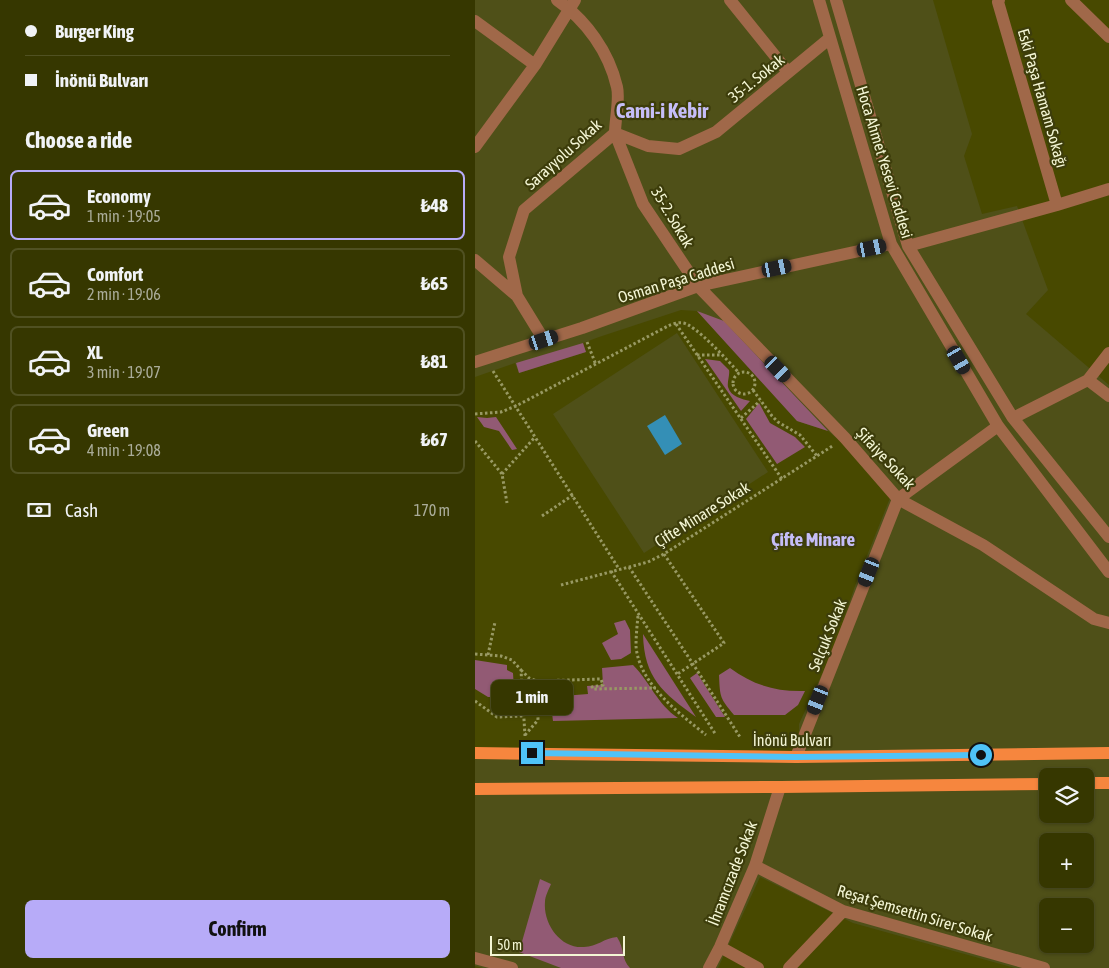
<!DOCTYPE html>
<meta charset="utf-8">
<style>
:root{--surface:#363700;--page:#41420f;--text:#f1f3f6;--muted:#aaac99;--line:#505122;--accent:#b7abf8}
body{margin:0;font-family:"Asap Condensed",sans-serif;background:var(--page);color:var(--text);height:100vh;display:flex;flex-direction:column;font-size:19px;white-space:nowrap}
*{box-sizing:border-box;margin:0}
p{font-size:16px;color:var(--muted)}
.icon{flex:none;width:28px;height:28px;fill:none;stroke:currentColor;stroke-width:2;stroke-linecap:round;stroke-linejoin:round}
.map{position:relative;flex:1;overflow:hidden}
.panel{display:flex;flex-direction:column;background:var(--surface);width:475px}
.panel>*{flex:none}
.guide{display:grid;align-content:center;height:110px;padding:0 25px;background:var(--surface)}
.fabs{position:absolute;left:564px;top:768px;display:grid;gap:10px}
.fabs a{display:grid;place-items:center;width:55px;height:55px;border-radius:8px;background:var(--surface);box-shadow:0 1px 4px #0004,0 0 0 1px var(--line);font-size:25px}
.scale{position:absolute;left:15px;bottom:12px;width:135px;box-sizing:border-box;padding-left:5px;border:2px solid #f4f6d5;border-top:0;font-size:14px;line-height:18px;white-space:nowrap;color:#f4f6d5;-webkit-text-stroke:4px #3d3d0b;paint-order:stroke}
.end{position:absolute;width:22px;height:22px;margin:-11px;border:6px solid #4fc3f7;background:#111;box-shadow:0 0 0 2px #111}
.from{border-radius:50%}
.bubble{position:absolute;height:35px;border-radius:8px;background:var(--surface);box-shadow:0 1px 4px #0004,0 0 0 1px var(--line);font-size:16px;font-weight:700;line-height:35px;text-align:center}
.car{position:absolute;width:15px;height:30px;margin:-15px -8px;border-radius:6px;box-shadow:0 0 4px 1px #0007;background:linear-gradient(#222 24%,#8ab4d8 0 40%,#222 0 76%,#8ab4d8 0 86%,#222 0)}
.guide b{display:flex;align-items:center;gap:18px;height:48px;font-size:19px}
.guide b+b{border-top:1px solid var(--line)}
.guide i{width:12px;height:12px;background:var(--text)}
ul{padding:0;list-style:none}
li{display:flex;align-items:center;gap:15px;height:70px;margin:0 10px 8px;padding:0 15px;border:2px solid var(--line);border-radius:8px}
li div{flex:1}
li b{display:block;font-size:19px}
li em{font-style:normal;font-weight:700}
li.selected{border-color:var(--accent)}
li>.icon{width:45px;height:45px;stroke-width:1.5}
h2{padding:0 25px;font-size:22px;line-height:60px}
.pay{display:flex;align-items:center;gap:12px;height:55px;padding:0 25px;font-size:19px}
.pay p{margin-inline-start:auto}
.cta{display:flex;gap:10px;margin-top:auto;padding:10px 25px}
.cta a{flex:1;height:58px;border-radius:8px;background:var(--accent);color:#111;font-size:20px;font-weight:700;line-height:58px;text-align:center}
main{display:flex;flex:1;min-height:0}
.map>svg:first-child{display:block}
</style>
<main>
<section class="panel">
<div class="guide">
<b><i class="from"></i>Burger King</b>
<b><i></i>İnönü Bulvarı</b>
</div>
<h2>Choose a ride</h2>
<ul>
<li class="selected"><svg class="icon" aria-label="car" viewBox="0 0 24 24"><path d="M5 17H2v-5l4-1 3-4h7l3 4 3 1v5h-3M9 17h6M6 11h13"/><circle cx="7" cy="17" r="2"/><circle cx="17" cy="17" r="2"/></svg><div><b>Economy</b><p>1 min · 19:05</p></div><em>₺48</em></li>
<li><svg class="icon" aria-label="car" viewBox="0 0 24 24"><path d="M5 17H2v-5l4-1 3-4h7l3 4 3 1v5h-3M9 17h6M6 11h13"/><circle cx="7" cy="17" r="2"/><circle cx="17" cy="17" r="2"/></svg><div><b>Comfort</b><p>2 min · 19:06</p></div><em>₺65</em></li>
<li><svg class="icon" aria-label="car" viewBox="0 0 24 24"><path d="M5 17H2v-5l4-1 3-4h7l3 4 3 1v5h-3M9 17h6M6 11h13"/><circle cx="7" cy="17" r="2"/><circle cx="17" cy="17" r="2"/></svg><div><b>XL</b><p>3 min · 19:07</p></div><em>₺81</em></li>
<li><svg class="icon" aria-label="car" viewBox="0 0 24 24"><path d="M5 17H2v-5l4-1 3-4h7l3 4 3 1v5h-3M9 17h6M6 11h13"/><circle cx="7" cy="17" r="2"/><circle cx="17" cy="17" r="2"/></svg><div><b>Green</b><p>4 min · 19:08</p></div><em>₺67</em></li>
</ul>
<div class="pay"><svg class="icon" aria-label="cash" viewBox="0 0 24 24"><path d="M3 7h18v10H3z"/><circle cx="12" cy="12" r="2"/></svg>Cash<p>170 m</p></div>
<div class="cta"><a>Confirm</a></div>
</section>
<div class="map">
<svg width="634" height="968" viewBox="0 0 634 968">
<rect width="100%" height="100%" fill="#484900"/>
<path fill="#4f5018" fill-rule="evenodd" d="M0 0H458L497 134 489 156 507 214 542 206 573 290 551 314 634 385V968H540L378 923 285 877 243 968H8L0 966V749L320 752 324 737V724L359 648 380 586 415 498 365 441 353 431 322 421 222 311 206 310 124 337 108 343 111 352 44 373 40 363 0 377ZM572 776H610V814H572ZM572 841H610V879H572ZM572 906H610V944H572Z
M202 333 293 472 169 553 78 414Z"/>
<path fill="#925a74" d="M222 311 249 321 353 431 322 421Z
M108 343 111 352 44 373 41 363Z
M230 359 245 361 254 370C255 375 252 382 253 387 256 397 267 399 275 401L266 411Z
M284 403 295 423 320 437 330 447 302 464 271 419Z
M2 417 12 418 21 417 42 449 37 450 24 431 9 427Z
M150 620 155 630 156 653 146 659 136 660 127 643 143 634 139 623Z
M168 634 221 717C188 693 169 678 168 634Z
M0 660 32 665V670L38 673 40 708 25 707 19 697H13L0 689Z
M158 665C175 682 182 704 203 718L78 721 75 697 113 694 112 686 128 685 127 668Z
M255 668C278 685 301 692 330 691L323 705 310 715H259C245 698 245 698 244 675Z
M222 673 250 717H241L215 678Z
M65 879 76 884C74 889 70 896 70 902 68 924 86 949 109 947 122 947 129 938 142 937 150 949 146 959 155 968H86L44 952Z"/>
<path fill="#348fb6" d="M190 415 207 444 190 455 172 426Z"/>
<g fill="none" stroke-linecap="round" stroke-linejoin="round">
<path stroke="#989963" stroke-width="3" stroke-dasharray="2.5 2.5" stroke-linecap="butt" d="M201 324 307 479
M112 342 121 365
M222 355H246
M18 371 144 569
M258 383a11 11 0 1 1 22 0a11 11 0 1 1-22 0Z
M278 390 297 416 303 422 325 435 342 456
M0 414 26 412 41 406 193 326C197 324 203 322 208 323 221 325 254 362 264 373
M266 418 285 401
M0 441 27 474 32 503
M27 474 60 437
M67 516 98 495
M189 554 249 643 201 675
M154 567 218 664 265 737
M136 571 241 735
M86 585 173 562 189 554 359 445
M163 616C162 626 161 636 161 646 164 684 204 713 231 735
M0 654 26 656 37 660 46 670 50 736
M13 655 20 622
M46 670 54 678 62 681 126 679 128 685 117 687 118 689 181 688
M0 701 22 717 48 716
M50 735 63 720 62 681"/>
<path stroke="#a06849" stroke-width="12" d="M255 0 313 72
M344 0 416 244 523 426 634 572
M361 0 433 246 538 418 634 537
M524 0 523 2 582 205
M596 0 634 37
M0 21 60 65
M140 133 168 204 223 286 370 438 423 499 508 545 619 619 634 623
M140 133 173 146 204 149 241 132 355 38
M0 147 60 65 100 0
M433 246 582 205 634 189
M0 260 42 296
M69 340 42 296 34 257 49 210 140 133C140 120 145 99 142 87 134 52 111 20 82 0
M0 362 107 328 223 286 416 244
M613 380 634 396
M538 418 613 380 634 353
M321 757 423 499 523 426
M280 866 368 911 569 968
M245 947 283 968
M0 958 37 968
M234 968 245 947 280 866 305 787
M314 968 368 911"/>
<path stroke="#f6863e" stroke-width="12" d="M0 753 321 757 634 753
M610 783H634
M0 789 305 787 572 784"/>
</g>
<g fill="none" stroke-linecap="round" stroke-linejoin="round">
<path stroke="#4fc3f7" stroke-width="6" d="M57 753 320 757 506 755"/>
</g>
<g text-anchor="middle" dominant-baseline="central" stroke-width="4.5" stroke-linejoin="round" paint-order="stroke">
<g font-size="16" fill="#f4f6d5" stroke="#3d3d0b">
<text transform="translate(281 78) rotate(-39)">35-1. Sokak</text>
<text transform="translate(568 98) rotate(74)">Eski Paşa Hamam Sokağı</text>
<text transform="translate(88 154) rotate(-42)">Sarayyolu Sokak</text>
<text transform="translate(410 162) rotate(73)">Hoca Ahmet Yesevi Caddesi</text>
<text transform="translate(198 217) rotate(59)">35-2. Sokak</text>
<text transform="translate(201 280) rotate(-17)">Osman Paşa Caddesi</text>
<text transform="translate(411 458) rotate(47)">Şifaiye Sokak</text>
<text transform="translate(227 514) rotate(-32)">Çifte Minare Sokak</text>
<text transform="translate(352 635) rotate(-68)">Selçuk Sokak</text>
<text x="317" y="740">İnönü Bulvarı</text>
<text transform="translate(257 873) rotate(-69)">İhramcızade Sokak</text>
<text transform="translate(440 913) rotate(17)">Reşat Şemsettin Sirer Sokak</text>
</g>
<g font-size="19" font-weight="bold" fill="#c5bdf7" stroke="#3d3d0b">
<text x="338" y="539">Çifte Minare</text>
</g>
<g font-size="21" font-weight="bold" fill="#c5bdf7" stroke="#3d3d0b">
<text x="187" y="110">Cami-i Kebir</text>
</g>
</g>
</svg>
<div class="fabs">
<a><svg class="icon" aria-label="layers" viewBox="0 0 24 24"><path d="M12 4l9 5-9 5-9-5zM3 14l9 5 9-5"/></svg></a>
<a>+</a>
<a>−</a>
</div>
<div class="scale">50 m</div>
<i class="end from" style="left:506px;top:755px"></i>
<i class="end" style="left:57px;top:753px"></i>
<div class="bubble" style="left:16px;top:680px;width:82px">1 min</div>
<i class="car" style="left:397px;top:248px;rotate:78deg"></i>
<i class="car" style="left:302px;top:268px;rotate:78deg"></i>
<i class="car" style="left:69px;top:340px;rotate:72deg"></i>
<i class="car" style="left:484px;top:360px;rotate:150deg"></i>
<i class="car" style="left:303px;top:369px;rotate:136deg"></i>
<i class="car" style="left:394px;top:572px;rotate:202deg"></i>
<i class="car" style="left:343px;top:700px;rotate:202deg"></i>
</div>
</main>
